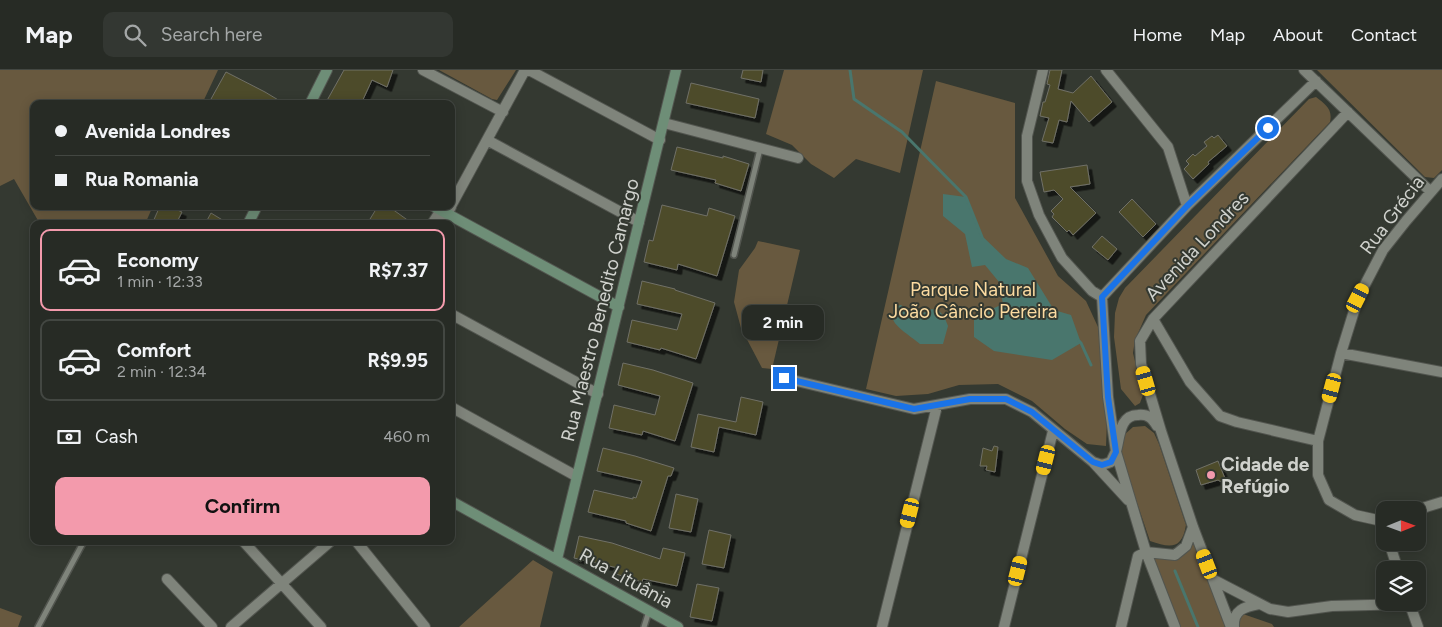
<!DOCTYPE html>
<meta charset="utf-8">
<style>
:root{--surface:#272b25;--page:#333732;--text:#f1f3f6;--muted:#a4a7a7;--line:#434742;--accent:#f39aac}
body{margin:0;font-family:Figtree,sans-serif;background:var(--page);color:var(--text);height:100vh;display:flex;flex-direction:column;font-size:19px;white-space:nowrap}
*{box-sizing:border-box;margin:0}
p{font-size:16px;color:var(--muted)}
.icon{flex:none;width:28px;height:28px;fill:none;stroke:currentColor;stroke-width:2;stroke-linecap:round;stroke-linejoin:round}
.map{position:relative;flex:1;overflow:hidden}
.panel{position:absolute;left:30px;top:150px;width:425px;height:325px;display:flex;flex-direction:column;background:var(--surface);border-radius:10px;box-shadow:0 2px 12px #0003,0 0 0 1px var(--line)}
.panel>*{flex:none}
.banner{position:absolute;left:30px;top:30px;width:425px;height:110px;border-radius:10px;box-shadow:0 2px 12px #0003,0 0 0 1px var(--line);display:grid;align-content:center;height:110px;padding:0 25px;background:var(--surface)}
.needle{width:32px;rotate:89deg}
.tools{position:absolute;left:1376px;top:431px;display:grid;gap:10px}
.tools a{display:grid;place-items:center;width:50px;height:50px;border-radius:10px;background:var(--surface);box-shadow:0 2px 12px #0003,0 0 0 1px var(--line);font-size:25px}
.end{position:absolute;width:22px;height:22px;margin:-11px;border:6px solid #1a73e8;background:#fff;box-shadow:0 0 0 2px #fff}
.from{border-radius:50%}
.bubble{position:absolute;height:35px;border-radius:10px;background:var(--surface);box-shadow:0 2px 12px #0003,0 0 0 1px var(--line);font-size:16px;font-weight:700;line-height:35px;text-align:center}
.car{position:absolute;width:15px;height:30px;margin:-15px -8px;border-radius:6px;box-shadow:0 0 4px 1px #0007;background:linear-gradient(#f5c518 24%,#345 0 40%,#f5c518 0 76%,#345 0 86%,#f5c518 0)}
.banner b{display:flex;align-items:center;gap:18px;height:48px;font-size:19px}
.banner b+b{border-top:1px solid var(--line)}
.banner i{width:12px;height:12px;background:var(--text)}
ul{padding:9px 0 0;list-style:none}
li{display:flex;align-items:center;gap:15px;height:82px;margin:0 10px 8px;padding:0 15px;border:2px solid var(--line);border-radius:10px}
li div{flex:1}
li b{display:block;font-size:19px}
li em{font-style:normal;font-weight:700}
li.current{border-color:var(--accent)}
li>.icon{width:45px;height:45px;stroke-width:1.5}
.pay{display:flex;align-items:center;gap:12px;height:55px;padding:0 25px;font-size:19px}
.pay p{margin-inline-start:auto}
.primary-button{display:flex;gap:10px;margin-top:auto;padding:10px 25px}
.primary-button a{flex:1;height:58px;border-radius:10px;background:var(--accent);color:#111;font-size:20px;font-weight:700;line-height:58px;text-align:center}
header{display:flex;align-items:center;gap:30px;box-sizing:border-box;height:70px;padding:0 25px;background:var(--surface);border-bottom:1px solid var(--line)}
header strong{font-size:24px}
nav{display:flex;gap:28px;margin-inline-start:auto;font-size:18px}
.search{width:350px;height:45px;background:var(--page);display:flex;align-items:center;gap:12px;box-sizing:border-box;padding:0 18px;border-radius:10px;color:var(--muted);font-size:19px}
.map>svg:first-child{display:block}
</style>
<header>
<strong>Map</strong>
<div class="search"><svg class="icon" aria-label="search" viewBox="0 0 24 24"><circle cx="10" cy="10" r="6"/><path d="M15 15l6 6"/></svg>Search here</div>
<nav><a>Home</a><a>Map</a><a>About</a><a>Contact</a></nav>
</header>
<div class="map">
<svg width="1442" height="557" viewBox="0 0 1442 557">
<defs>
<filter id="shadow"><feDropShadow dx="4.5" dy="4.5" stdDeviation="0" flood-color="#0009"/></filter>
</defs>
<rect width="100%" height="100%" fill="#343931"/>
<path fill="#68593f" d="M0 0H218L202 34H34V136H153L145 154H40L14 109 0 116Z
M439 0H516L497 30 492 29Z
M784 0H923L900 103 856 89 834 108 811 94 792 75 766 64Z
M1317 0H1442V100L1434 108 1425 107Z
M936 11 1015 33V128L1058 206 1086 231 1098 257 1107 351 1106 376 1087 374 1065 359 1032 331 998 314 959 315 928 324 896 326 866 319Z
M1316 27C1325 34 1333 39 1330 52L1146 245 1135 270 1133 283 1143 325 1140 333 1135 336 1121 319 1114 267 1115 243 1119 228 1125 218 1309 29Z
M758 171 800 180 772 299 762 298 741 258 734 232 739 200 755 178Z
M1145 356 1154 363 1159 374 1186 455C1182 480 1170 478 1150 471L1120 383 1124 365 1133 357Z
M1193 467 1225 557H1178L1148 484 1176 487Z
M533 490 553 502 540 557H459Z
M0 538 22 546 18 557H0Z
M1243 544 1272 554 1274 557H1240L1238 551Z"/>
<path fill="#49766d" d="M943 124 966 127 980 164 1006 189 1028 198 1054 240 1071 245 1081 273 1052 290 994 281 974 267V247L1003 234 999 212 985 195 972 197 965 164 943 146Z
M901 235 913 244 923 243 932 239 939 241 944 246 948 256 943 274H920C913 268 894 256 893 249 893 245 893 241 893 237Z"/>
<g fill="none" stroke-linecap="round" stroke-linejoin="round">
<path stroke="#49766d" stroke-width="3" d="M850 0 854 29 902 62 966 127 982 167
M1079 271 1081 273 1091 295
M1175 501 1198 557"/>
</g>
<path fill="#4e4c29" stroke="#707067" filter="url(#shadow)" d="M344 0H393L387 17 372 10 361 34H325Z
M743 0H763L761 12 741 8Z
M1050 0H1062L1058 19 1073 23 1091 6 1112 32 1089 52 1071 31 1067 52 1059 50 1053 73 1042 71 1049 48 1040 46 1043 32H1045L1050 15 1047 14Z
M226 2 265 22 285 34H222L211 29Z
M691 13 759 29 755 48 686 33Z
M1218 65 1227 76 1208 92 1209 94 1193 109 1184 99 1189 94 1186 91 1193 84 1195 86 1207 76 1204 72 1212 66 1214 68Z
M677 77 723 88V86L749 94 741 121 715 113 716 110 671 100Z
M1087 95 1090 114 1070 117 1096 143 1073 165 1069 160 1067 162 1052 147 1054 144 1051 141 1063 129 1054 120 1044 122 1040 102Z
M1132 129 1156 154 1143 167 1119 142Z
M662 135 707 146 709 138 735 146 717 206 678 194 677 200 644 192 649 170 653 171Z
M160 136H168L182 142 176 154H152Z
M378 136H388L413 154H367Z
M211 143 229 154H205Z
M1102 166 1117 179 1108 190 1092 177Z
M642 211 675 219V220L715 233 696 289 661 278 660 280 627 272 632 250 677 260 682 244 637 234Z
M623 293 653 300 693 313 675 371 643 361 642 365 609 358 614 335 655 345 660 326 618 315Z
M741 327 763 332 756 365 719 357 714 382 691 377 698 344 736 352Z
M994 376 998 377 995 402 986 400 987 396H980L983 378 992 381Z
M603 378 635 386 674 398 671 406H668L651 461 626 453V451L588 442 594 420 633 429V427L636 428 642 411 597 401Z
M1218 391 1228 416 1218 410 1201 415 1196 400Z
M676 424 698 429 691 462 669 458Z
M709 460 731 465 724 498 702 494Z
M579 466 612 473 660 489 663 478 685 483 677 516 643 509 642 512 616 504 618 498 574 488Z
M697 514 719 518 712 551 690 547Z"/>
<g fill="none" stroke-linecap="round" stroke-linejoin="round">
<g stroke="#52554f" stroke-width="8">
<path id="lane" d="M734 185 760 79
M38 557 84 471
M644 557 649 541"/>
</g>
<g stroke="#52554f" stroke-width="12">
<path id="street" d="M423 0 503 42
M529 0 660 70
M1043 0 1027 66V111L1039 145 1062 188 1092 221 1102 227
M1106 0 1168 77 1187 136
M1304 0 1431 122
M664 53 798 88
M487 70 639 152
M451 136 525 0
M432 154 441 140 446 136
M441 154 451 137
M451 244 598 324
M1153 249 1190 312 1220 346 1237 352 1318 371
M1341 283 1442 302
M784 308 914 339 970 329H1006L1032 342 1093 392 1128 430
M451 337 576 406
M1093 392 1102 395 1111 392C1112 389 1114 385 1116 381 1120 368 1119 345 1138 345 1148 344 1152 348 1157 356
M1416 440 1442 432
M1385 450 1382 451 1355 445 1329 430 1318 405V371L1341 283 1358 228 1383 180 1406 151 1442 109
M243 471 321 557
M356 471 425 557
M1389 472 1398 500
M167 509 212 557
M1214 510 1270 539 1288 542 1332 536 1409 534
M1409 532 1418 557
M231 557 331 471
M882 557 937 336
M1004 557 1053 361
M1121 557 1138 486 1146 482 1175 485 1186 476 1193 457
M1175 557 1146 482 1116 382 1108 327 1102 227 1187 136 1316 11
M1231 557 1193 457 1161 361 1141 294 1140 271 1153 249 1348 42
M1234 557C1233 540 1244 537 1259 534"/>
</g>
<g stroke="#52554f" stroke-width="12">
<path id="secondary" d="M310 34 327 0
M433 136 619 237
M248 154 257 136
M451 431 678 557
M557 489 676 0"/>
</g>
<use href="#lane" stroke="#7f847b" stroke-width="5"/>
<use href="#street" stroke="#7f847b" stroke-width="10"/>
<use href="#secondary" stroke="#6e8e77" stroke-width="10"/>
</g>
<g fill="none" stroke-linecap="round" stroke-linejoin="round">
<path stroke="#1a73e8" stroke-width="6" d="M784 308 914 339 970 329H1006L1032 342 1093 392 1102 395 1111 392 1116 382 1108 327 1102 227 1187 136 1268 58"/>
</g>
<circle fill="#f39aac" stroke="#343931" stroke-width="2" cx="1211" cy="405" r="5"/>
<g text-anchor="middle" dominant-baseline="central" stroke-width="4" stroke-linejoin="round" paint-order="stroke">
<g font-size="19" fill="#d0d2cd" stroke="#343931">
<text transform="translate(1392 145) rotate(-53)">Rua Grécia</text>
<text transform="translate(1197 176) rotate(-47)">Avenida Londres</text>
<text transform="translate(600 240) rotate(-76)">Rua Maestro Benedito Camargo</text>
<text transform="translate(626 508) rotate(29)">Rua Lituânia</text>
</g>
<g font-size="19" fill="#fcdba1" stroke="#343931">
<text x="973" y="219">Parque Natural<tspan x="973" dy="22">João Câncio Pereira</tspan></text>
</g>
<g font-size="19" font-weight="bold" fill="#d0d2cd" stroke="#343931" text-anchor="start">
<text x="1221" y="394">Cidade de<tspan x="1221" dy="22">Refúgio</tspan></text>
</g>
</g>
</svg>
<div class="tools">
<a><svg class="needle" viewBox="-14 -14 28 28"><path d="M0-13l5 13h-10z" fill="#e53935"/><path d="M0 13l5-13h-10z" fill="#a4a7a7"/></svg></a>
<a><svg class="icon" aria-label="layers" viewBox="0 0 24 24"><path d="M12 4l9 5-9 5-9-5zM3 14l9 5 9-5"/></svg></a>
</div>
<i class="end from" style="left:1268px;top:58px"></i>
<i class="end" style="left:784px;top:308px"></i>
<div class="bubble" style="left:742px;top:235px;width:82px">2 min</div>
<i class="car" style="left:1358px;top:228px;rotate:27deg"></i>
<i class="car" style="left:1146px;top:311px;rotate:344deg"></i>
<i class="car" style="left:1332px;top:318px;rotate:195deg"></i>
<i class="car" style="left:1046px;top:390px;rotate:194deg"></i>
<i class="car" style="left:910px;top:443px;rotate:194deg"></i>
<i class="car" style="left:1207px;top:494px;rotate:339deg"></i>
<i class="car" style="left:1018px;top:501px;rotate:14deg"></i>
<div class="banner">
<b><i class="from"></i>Avenida Londres</b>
<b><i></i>Rua Romania</b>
</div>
<section class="panel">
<ul>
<li class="current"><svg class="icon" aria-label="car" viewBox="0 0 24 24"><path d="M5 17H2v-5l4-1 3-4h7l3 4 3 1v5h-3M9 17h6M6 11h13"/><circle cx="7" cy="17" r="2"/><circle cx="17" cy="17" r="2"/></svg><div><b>Economy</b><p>1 min · 12:33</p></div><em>R$7.37</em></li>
<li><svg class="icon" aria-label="car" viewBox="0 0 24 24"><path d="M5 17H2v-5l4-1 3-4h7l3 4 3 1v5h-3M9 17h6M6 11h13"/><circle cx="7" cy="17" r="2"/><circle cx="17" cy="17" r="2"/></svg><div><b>Comfort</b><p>2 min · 12:34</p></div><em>R$9.95</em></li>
</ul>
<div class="pay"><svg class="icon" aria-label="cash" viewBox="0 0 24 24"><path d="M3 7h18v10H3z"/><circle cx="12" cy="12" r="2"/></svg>Cash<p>460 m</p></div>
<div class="primary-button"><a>Confirm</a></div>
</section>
</div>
